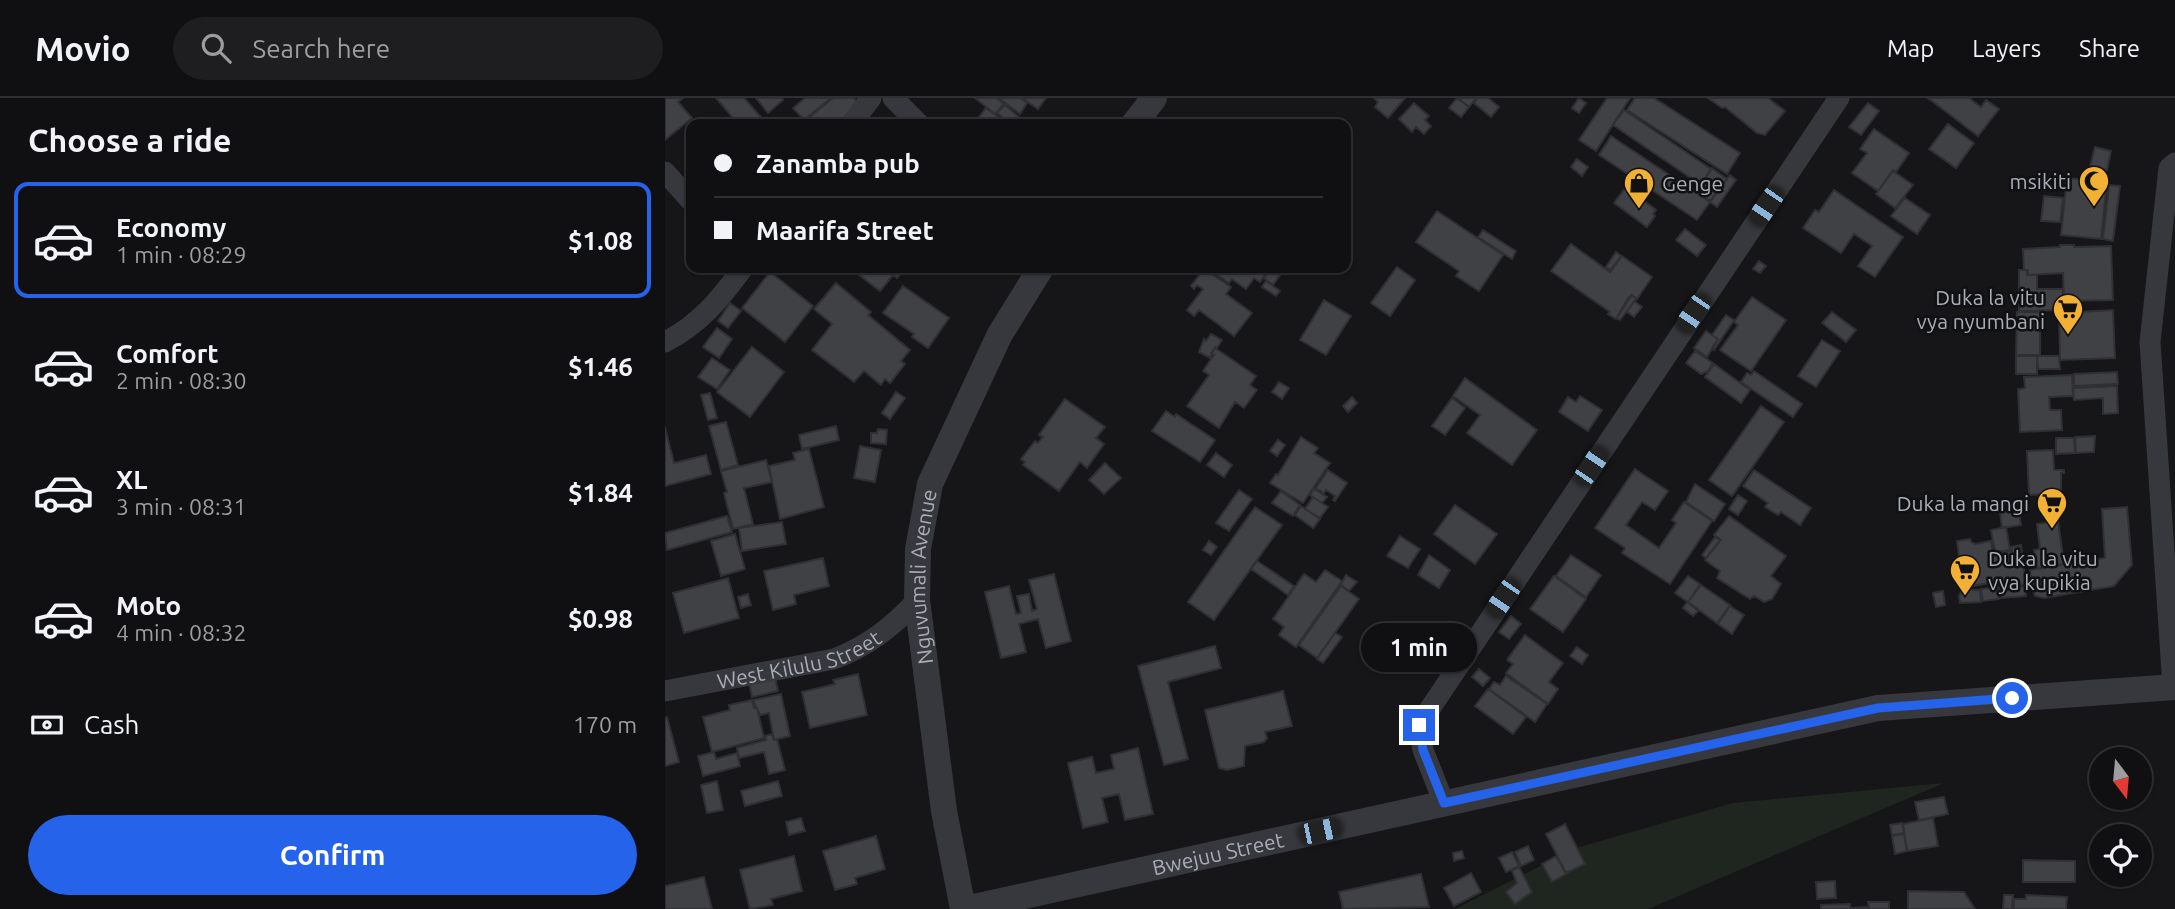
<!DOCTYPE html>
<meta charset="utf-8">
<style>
:root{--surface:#101012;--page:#1e1e20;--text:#f1f3f6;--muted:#9c9d9f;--line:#303032;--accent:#2563eb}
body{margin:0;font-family:Ubuntu,sans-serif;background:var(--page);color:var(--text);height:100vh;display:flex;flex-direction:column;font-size:26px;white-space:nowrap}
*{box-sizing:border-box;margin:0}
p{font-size:23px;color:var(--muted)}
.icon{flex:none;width:38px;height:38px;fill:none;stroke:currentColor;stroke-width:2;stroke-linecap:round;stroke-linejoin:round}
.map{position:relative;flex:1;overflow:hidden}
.panel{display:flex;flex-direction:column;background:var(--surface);width:665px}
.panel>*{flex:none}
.hud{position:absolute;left:21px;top:21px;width:665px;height:154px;border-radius:14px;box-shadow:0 2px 5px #0004,0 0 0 2px var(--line);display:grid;align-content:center;height:154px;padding:0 28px;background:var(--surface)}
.needle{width:46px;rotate:164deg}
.fabs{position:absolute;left:1424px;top:649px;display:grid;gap:14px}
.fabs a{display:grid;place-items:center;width:63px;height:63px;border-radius:50%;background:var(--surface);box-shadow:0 2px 5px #0004,0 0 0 2px var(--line);font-size:35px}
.end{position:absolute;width:32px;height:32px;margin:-16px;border:9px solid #2563eb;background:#fff;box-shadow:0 0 0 4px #fff}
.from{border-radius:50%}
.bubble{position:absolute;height:49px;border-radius:24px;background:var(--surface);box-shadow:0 2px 5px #0004,0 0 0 2px var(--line);font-size:23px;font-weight:600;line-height:49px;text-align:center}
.car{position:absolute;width:21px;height:42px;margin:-21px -10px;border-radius:9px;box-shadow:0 0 5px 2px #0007;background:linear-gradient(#222 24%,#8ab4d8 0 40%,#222 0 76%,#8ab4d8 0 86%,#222 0)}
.hud b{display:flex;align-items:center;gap:24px;height:66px;font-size:26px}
.hud b+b{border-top:2px solid var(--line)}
.hud i{width:18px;height:18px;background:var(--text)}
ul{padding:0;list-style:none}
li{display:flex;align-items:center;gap:21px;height:116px;margin:0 14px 10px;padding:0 14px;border:4px solid transparent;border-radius:14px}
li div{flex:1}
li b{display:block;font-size:26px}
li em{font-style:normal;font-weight:600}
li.active{border-color:var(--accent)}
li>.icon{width:63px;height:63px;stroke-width:1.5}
h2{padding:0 28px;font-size:32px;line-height:84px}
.pay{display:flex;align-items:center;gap:18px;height:77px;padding:0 28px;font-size:26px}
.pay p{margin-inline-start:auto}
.button{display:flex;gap:14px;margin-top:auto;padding:14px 28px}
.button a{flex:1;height:80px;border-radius:42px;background:var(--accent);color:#fff;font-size:28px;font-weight:600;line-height:80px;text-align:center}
header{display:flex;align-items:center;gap:42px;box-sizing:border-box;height:98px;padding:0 35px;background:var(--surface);border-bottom:2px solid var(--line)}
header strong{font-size:33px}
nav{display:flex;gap:38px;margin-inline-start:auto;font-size:24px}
.search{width:490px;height:63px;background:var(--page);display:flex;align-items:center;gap:18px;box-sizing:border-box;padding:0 24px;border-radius:38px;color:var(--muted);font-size:26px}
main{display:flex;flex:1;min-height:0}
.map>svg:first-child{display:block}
</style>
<header>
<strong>Movio</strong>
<div class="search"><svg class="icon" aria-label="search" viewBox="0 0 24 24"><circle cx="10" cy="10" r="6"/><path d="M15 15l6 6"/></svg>Search here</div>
<nav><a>Map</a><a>Layers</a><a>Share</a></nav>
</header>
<main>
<section class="panel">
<h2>Choose a ride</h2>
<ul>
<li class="active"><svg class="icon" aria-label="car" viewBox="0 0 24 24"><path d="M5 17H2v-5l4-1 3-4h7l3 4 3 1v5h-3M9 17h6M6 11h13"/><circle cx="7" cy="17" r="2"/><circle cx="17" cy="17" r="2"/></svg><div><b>Economy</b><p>1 min · 08:29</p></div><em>$1.08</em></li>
<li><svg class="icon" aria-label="car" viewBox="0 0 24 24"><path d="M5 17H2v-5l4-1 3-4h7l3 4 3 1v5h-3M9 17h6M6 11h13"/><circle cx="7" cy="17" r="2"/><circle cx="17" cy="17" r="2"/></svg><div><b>Comfort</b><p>2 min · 08:30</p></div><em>$1.46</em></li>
<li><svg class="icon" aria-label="car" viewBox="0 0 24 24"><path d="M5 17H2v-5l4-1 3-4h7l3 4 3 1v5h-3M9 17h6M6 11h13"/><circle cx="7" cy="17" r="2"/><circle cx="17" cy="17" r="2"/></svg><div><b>XL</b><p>3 min · 08:31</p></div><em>$1.84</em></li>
<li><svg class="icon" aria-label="car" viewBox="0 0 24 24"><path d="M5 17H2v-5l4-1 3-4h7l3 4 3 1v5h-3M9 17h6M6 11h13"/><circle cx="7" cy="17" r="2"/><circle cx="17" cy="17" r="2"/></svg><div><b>Moto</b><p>4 min · 08:32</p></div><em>$0.98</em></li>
</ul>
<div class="pay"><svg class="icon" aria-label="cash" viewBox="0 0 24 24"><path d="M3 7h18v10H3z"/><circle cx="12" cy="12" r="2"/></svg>Cash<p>170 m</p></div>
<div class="button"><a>Confirm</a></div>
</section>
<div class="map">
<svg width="1510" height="811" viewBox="0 0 1510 811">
<rect width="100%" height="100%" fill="#161618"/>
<path fill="#1e261f" d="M1279 685 983 811H790L911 750 1068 705Z"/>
<path fill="#404145" stroke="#303034" stroke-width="2" d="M0 0H18L13 4 27 20 0 42Z
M51 0H79L102 26H73Z
M91 0H117L118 2 103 15Z
M140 0H166L139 22 128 10Z
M168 0H189L196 9 173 26H145L141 22Z
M310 0H331L339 6 330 16Z
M336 0H355L362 5 355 16 335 1Z
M357 0H381L373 11Z
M709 0H740L723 20 710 9 713 4Z
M792 0 804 9 796 19 784 10Z
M793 0H811L804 9Z
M813 0H823L834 9 826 19 809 5Z
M914 0 921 5 914 15 907 10Z
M942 0H965L931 53 914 42Z
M970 0H989L1075 55 1062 76 962 12Z
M1043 0H1103L1120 13 1100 37 1092 35 1060 9 1057 10Z
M1263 0H1304L1316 9 1321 2 1334 11 1313 38Z
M749 5 764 18 760 22 766 28 759 36 751 29 747 34 734 21Z
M1203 5 1214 13 1196 37 1184 29Z
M340 7 356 21 350 26H345L332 15Z
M321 10 343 26H309Z
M959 12 1046 71 1036 87 948 27Z
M1283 26 1309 45 1291 70 1264 51Z
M1209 31 1244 55 1231 74 1228 72 1213 93 1187 75 1202 55 1195 51Z
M946 38 1045 104 1032 122 934 57Z
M1430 49 1446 53 1442 72 1425 68Z
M912 61 923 69 917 78 906 69Z
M1047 70 1062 81 1045 103 1032 93Z
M1228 73 1248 87 1230 110 1211 96Z
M1065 77 1071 82 1052 109 1045 104Z
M1402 80 1442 84 1436 141 1396 137Z
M1444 87 1455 88 1448 143 1438 141Z
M961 89 991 112 988 116 990 118 982 129 949 105Z
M1169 92 1238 139 1210 179 1193 168 1207 148 1189 136 1176 155 1138 130 1150 112 1154 114Z
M1379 98 1398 100 1395 124 1376 123Z
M1240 100 1265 117 1252 136 1226 118Z
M772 113 838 157 814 193 791 178 794 173 751 144Z
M1020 131 1041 147 1032 158 1011 142Z
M818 132 851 153 847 161 813 139Z
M906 146 945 174 957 158 987 179 972 201 967 197 963 200 951 221 943 216 945 214 886 173Z
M1395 147H1409V149L1446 148 1448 202 1399 203 1398 175 1363 177V172H1359L1358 151 1395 149Z
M951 154 956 158 945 172 941 169Z
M1094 163 1101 168 1095 175 1088 171Z
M732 169 750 182 725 218 706 205Z
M185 170H240L232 180 228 177 215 193Z
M552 170H605L595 184 589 180 581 191 567 181 564 185 549 175Z
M606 170H620L608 187 599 180Z
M539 171 566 189 561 196 587 215 569 238 534 212 529 218 522 212 538 191 532 187 529 191 526 188Z
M1354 172H1362V177H1372V191H1398V212L1354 213Z
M105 174 148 208 120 244 77 210Z
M601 183 615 193 611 198 597 189Z
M171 185 206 214 203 217 245 252 236 263 240 266 225 285 220 281 216 287 199 273 189 284 147 252 167 226 149 211Z
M238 188 284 220 263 250 247 239 249 236 218 215Z
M967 197 971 201 955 222 952 220Z
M1087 199 1121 222 1086 273 1055 252 1073 227 1069 224Z
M659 202 686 218 661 257 635 242Z
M969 203 977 209 969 219 962 214Z
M65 205 76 213 63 230 53 223Z
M1448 212 1450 260 1395 262 1394 215Z
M1167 214 1191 232 1181 244 1157 225Z
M1352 214H1375V257H1351Z
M1061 217 1069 222 1049 252 1047 250 1053 241 1047 237Z
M52 230 67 241 54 260 38 249Z
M1041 233 1053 241 1042 259 1029 250Z
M546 236 557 242 552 250 550 249 545 260 534 254 539 241 541 243Z
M1157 242 1175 253 1151 289 1133 278Z
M87 249 119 274 85 319 52 294Z
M550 250 591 278 585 287 592 292 579 310 570 304 554 330 522 308 544 277 538 273 549 257 546 255Z
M1030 253 1048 265 1043 273 1036 276 1021 265Z
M1351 258H1372V276H1351Z
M1372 258H1394L1395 271H1373Z
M47 260 65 272 52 291 33 279Z
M1049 266 1085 292 1076 305 1040 279Z
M1089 273 1137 306 1128 319 1076 284 1082 275 1086 277Z
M1452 274 1453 286 1409 288V276Z
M1407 277 1408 298 1384 299 1385 312H1396L1397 332 1355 334 1353 291 1360 290 1359 279Z
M800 280 872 332 847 367 802 335 815 317 788 298Z
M614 284 624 290 617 301 607 294Z
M1452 288 1453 315 1438 316V300L1409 302 1408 290Z
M231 294 240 300 225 321 217 315Z
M45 295 52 320 43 322 36 297Z
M915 298 937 312 923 333 894 314 903 299 911 304Z
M687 299 692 305 683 314 678 308Z
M787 300 800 310 780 337 767 328Z
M400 301 440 329 431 340 439 346 422 370 415 364 394 393 358 367 360 364 356 361 370 343 373 345 378 339 374 337Z
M1096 308 1119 324 1067 398 1044 382Z
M501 313 510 319 511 316 550 342 535 364 487 333Z
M61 324 73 367 56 372 44 328Z
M171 328 174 342 137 351 134 337Z
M0 329 9 365 41 357 46 376 0 388Z
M213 331 222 332 221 346 206 345V335H212Z
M1430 338 1429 354 1411 355 1410 339Z
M636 339 653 350 649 355 665 365 638 405 605 385 611 376 613 377Z
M1391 340H1409L1410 355 1391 356Z
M613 342 620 347 612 358 605 353Z
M195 348 216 352 210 384 189 380Z
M144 351 159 409 115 421 104 368 130 362 128 355Z
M1388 352 1389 372H1399V375H1396V395L1364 397 1362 353Z
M551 355 567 367 559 379 542 367Z
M101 362 107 384 79 390 88 426 68 431 59 395 62 394 56 373Z
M440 365 456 380 439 396 424 382Z
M970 371 1003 393 990 412 977 404 961 427 994 450 1011 425 1007 422 1019 404 1047 423 1005 486 957 455 960 450 930 430Z
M663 372 682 385 670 403 668 402 670 398 661 392 659 395 651 390Z
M1089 372 1146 410 1135 427 1116 414 1113 417 1100 409 1103 405 1078 388Z
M1030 386 1060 406 1049 423 1021 404Z
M649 391 662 399 657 405 645 397Z
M574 392 587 401 564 433 551 425Z
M616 393 635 407 628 418 607 405Z
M1073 397 1082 403 1073 417 1064 411Z
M648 399 663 409 655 420 640 411Z
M790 407 832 436 810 466 769 436Z
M636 408 655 421 648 430 630 417Z
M590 409 617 427 549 522 523 504Z
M1462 409 1467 467 1449 488 1379 500 1370 498 1367 491 1365 472 1440 460 1437 411Z
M1353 410 1356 427 1337 430 1335 414Z
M62 418 67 434 2 452 0 435Z
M1064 418 1121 458 1106 478 1116 486 1107 501 1099 504 1089 498 1085 501 1052 480 1055 473 1040 462 1056 442 1049 437Z
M1393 423 1399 466 1372 470 1369 452 1375 451 1372 426Z
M117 424 121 446 77 453 74 430Z
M1341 429 1345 452 1330 454 1326 432Z
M70 436 80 471 56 478 46 443Z
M735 438 755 451 743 470 722 458Z
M1050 439 1055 442 1041 460 1037 457Z
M1305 441 1306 444 1310 446 1326 443 1328 456 1347 453 1346 449 1356 447 1361 487 1352 486 1332 489V484L1306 488 1305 483 1297 484 1292 443Z
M544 443 552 449 546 457 538 452Z
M764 457 785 472 774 490 753 477Z
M906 457 936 477 921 499 891 478Z
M158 460 164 488 129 497 131 506 108 512 99 473Z
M592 463 629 488 623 497 586 471Z
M660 472 677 483 631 549 614 537 619 529 608 521 639 476 651 484Z
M389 476 406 543 381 550 373 521 354 526 361 554 336 560 320 494 344 488 351 516 356 515 352 498 364 496 367 513 372 511 364 482Z
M681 477 692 484 684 493 676 487Z
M889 478 921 501 898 534 865 511Z
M1023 478 1035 486 1023 504 1010 495Z
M63 480 74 520 19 535 8 495Z
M1036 487 1065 507 1052 525 1023 504Z
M676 488 694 501 652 560 634 547Z
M1360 488 1361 498 1336 500 1335 489Z
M1332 489 1334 501 1318 503 1316 491Z
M1297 492H1315L1316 504 1295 505 1294 498Z
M1278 493 1280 507 1271 509 1268 495Z
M83 496 86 507 76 510 73 499Z
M1022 504 1033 513 1028 518 1018 510Z
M1065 508 1079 517 1067 536 1053 526Z
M846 518 856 526 844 541 834 534Z
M670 535 677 539 658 565 652 561Z
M860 537 898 565 884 584 893 591 883 606 841 575 848 566 842 562Z
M550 548 556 570 503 584 523 661 499 667 473 568Z
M912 549 923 557 917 566 905 558Z
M814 571 825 580 818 588 807 579Z
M193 576 202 617 145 630 137 594 170 586 168 582Z
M841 578 882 606 870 624 824 591 829 584 835 587Z
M110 579 113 593 87 599 84 585Z
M823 591 861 619 848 636 810 608Z
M618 593 627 628 600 634 602 640 599 644 580 648 579 668 562 672 554 670 540 612Z
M116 596 125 638 109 642 104 615 95 617 88 602Z
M87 602 89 610H92L99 640 47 654 38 619 65 612 64 607Z
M2 619 14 664 0 668V620Z
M107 636 109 642 112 641 120 672 104 676 99 654 74 660 72 650 101 642 100 638Z
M473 650 488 716 460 722 454 696 437 700 443 724 418 730 403 665 427 659 431 675 449 671 446 657Z
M49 654 51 661 72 655 75 668 38 678 33 658Z
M52 683 58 712 42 715 36 687Z
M113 683 117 698 80 708 76 693Z
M1279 699 1283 716 1254 722 1250 704Z
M136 720 140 733 124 737 121 724Z
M1268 720 1273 748 1242 753 1238 726Z
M1237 725 1239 735 1227 737 1225 727Z
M900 726 920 766 901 775 881 736Z
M1239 736 1242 753 1230 756 1227 738Z
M211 738 220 771 190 780 192 786 170 792 158 753Z
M863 748 869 762 856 768 850 754Z
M797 753 799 760 789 763 788 755Z
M847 754 854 768 841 774 834 760Z
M129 758 137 793 106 801 108 807 85 811 75 772Z
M891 758 901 776 887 784 877 766Z
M1358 762 1410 763V784H1358Z
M854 769 867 794 850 806 841 794 852 785 847 773Z
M806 775 816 794 789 808 779 790Z
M756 776 764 809 678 811 674 794Z
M39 779 47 811H0V788Z
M1170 783 1171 800 1152 801 1151 784Z
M1243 793 1299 794 1310 811H1243Z
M1339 797H1348L1347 811H1338Z
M1361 797 1402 799 1401 811H1349V801H1361Z
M1203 804H1224V811H1156V807L1185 806V810L1204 809Z"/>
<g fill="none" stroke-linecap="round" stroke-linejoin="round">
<g stroke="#37383d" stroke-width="21">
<path d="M228 0 254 26"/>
<path d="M186 26 206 0"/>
<path d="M0 74 26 103"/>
<path d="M0 244C35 226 55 201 78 170"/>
<path d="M1508 589 1485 244 1504 70 1510 65"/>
<path id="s1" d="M0 593 169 561C201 549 229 528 252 502"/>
<path d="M779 705 758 652 754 627 1174 0"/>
</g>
<g stroke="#37383d" stroke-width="26">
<path d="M469 26 489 0"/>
<path id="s2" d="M298 811 279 713 252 502 253 451 265 386 335 236 376 170"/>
<path id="s3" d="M300 811 1213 610 1510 589"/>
</g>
</g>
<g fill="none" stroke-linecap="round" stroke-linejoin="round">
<path stroke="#2563eb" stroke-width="9" d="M754 627 758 652 779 705 1213 610 1347 600"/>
</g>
<defs>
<g id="mosque-pin" transform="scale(1.575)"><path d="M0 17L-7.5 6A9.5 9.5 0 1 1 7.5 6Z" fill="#f2b134" stroke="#111113"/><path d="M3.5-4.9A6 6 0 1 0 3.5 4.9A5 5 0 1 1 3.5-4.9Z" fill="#111"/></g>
<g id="shop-pin" transform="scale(1.575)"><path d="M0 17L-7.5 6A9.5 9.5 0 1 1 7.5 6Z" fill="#f2b134" stroke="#111113"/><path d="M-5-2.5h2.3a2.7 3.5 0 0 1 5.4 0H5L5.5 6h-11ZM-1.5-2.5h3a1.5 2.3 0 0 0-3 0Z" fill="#111"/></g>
<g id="supermarket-pin" transform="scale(1.575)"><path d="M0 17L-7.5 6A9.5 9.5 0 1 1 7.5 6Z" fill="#f2b134" stroke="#111113"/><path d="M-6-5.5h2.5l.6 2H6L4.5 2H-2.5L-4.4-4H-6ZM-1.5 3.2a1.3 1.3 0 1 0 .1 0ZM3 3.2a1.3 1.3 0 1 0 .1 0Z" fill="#111"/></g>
</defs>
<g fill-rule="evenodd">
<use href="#mosque-pin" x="1429" y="83"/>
<use href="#shop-pin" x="974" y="85"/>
<use href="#supermarket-pin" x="1403" y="211"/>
<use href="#supermarket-pin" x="1387" y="405"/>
<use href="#supermarket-pin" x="1300" y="472"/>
</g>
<g text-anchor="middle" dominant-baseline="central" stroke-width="5" stroke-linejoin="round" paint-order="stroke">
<g font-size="21" fill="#a8adb8" stroke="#111113" text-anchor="end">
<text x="1406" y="83">msikiti</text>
<text x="997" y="85" text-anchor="start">Genge</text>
<text x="1380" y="199">Duka la vitu<tspan x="1380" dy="24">vya nyumbani</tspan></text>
<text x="1364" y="405">Duka la mangi</text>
<text x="1323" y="460" text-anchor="start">Duka la vitu<tspan x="1323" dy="24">vya kupikia</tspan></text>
</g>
<g font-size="21" fill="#a8adb8" stroke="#111113">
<text stroke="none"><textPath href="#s2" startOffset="336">Nguvumali Avenue</textPath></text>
<text stroke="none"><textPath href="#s1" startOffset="138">West Kilulu Street</textPath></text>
<text stroke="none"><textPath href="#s3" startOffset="259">Bwejuu Street</textPath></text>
</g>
</g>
</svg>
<div class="fabs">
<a><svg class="needle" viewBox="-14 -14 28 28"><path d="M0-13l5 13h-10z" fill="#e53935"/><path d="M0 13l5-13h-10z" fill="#9c9d9f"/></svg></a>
<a><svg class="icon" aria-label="locate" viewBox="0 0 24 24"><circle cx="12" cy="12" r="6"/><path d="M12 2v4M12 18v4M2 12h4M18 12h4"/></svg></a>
</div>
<i class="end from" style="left:1347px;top:600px"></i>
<i class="end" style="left:754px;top:627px"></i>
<div class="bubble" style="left:696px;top:525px;width:116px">1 min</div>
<i class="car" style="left:1101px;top:108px;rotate:214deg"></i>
<i class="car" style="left:1028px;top:215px;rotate:214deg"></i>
<i class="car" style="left:926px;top:368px;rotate:34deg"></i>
<i class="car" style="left:838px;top:500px;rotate:214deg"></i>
<i class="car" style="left:655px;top:733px;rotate:78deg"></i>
<div class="hud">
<b><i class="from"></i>Zanamba pub</b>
<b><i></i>Maarifa Street</b>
</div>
</div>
</main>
